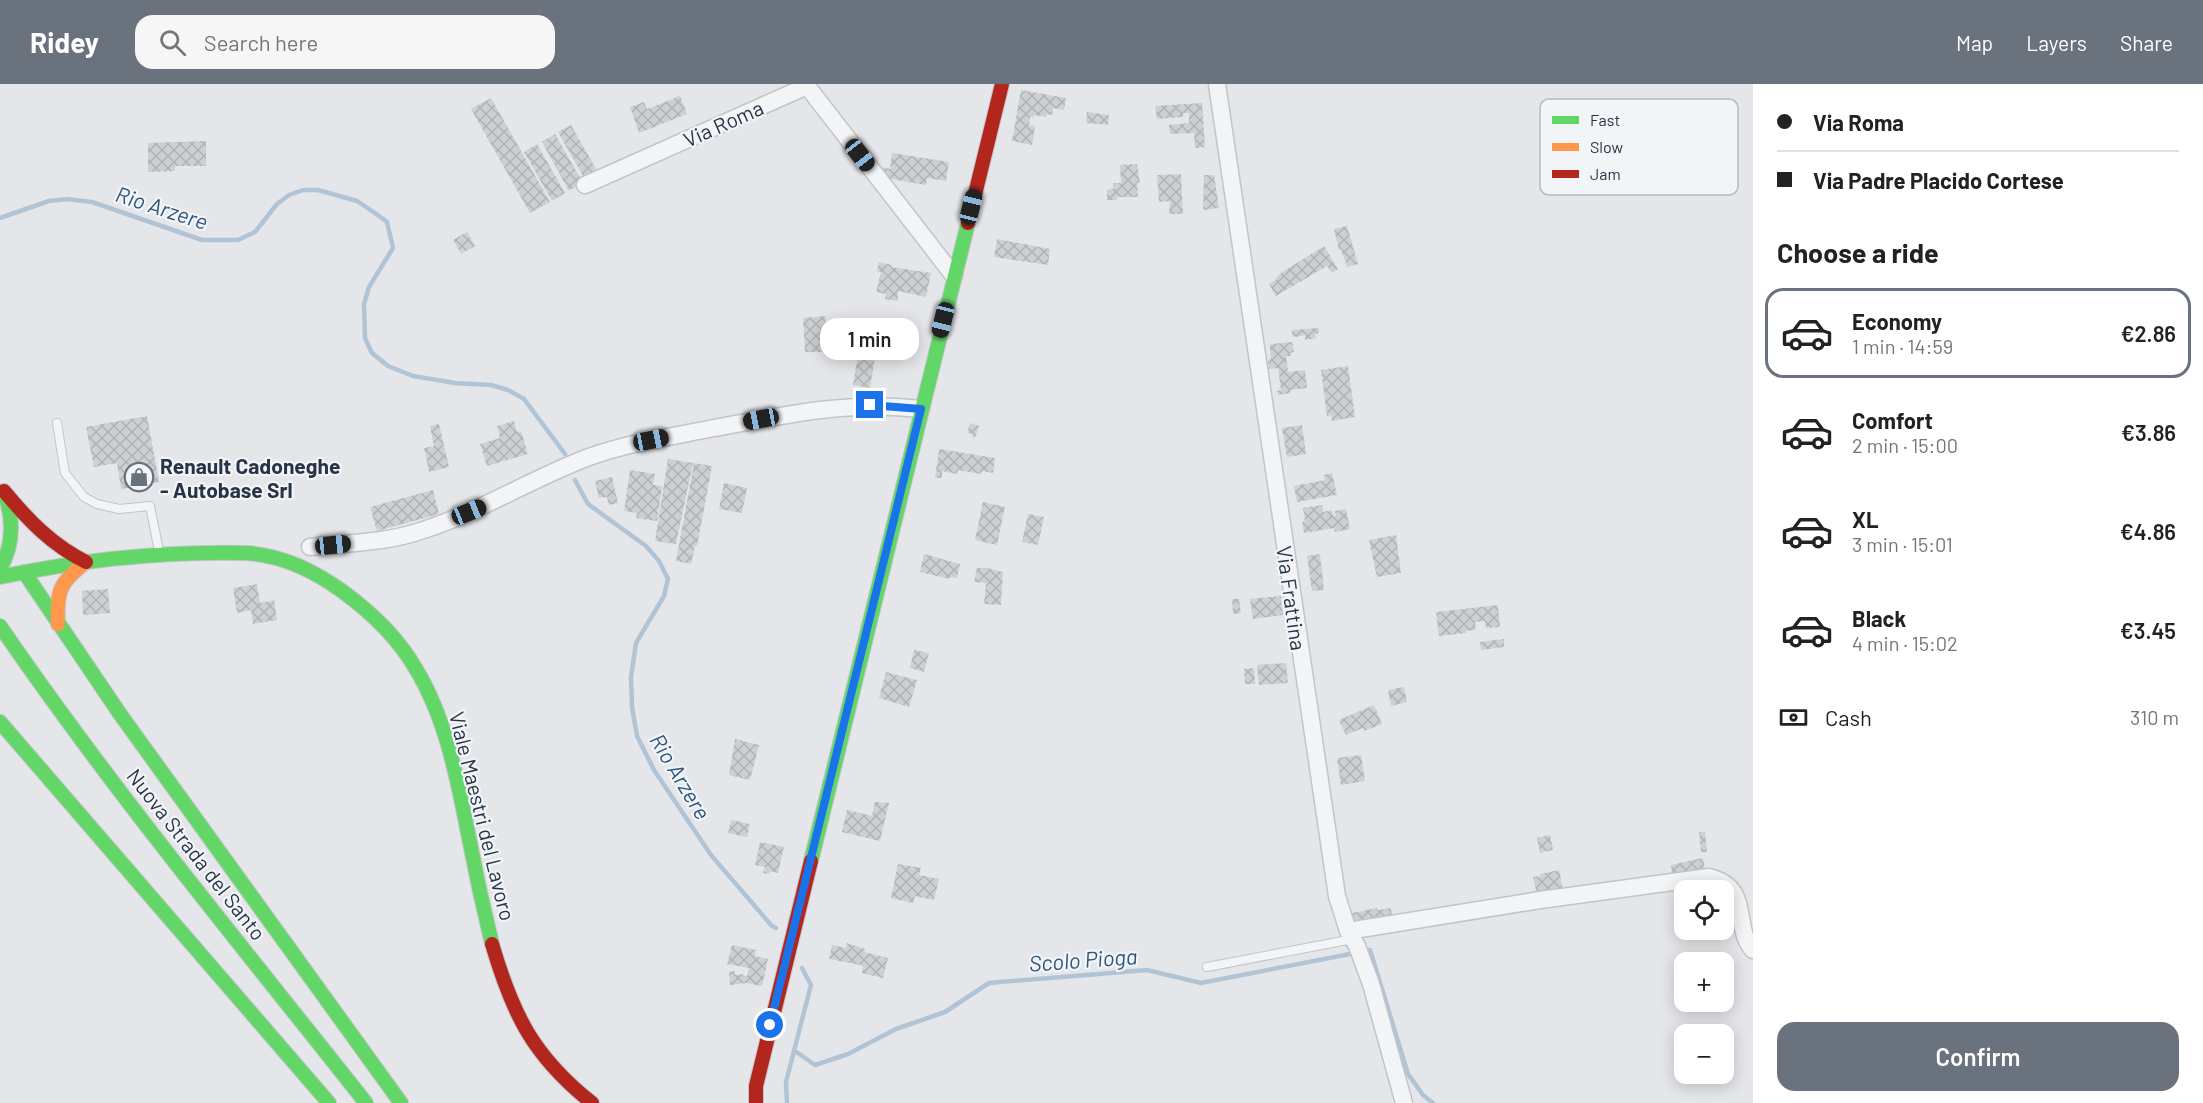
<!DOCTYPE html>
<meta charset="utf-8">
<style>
:root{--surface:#fff;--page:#f6f6f6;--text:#222;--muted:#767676;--line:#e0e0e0;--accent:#6a727e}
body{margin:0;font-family:Barlow,sans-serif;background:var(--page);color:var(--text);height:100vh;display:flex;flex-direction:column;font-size:22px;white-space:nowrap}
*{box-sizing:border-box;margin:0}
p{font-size:20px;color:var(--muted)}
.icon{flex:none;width:33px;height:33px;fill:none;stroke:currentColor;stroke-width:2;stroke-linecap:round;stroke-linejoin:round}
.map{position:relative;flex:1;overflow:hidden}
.details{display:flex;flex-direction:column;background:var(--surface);width:450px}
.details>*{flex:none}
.banner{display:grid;align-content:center;height:132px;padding:0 24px;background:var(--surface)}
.controls{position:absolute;left:1674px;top:796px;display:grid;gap:12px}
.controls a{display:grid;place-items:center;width:60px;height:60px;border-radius:12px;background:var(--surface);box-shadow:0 3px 15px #0003;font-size:30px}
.end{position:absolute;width:27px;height:27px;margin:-14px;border:8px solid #1a73e8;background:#fff;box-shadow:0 0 0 3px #fff}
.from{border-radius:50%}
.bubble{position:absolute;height:42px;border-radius:18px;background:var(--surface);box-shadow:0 3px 15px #0003;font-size:20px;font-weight:600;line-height:42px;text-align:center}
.car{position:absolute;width:18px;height:36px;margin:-18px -9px;border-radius:8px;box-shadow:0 0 4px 2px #0007;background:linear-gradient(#222 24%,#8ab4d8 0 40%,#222 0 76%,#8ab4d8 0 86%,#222 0)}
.banner b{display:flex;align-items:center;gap:21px;height:57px;font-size:22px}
.banner b+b{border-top:2px solid var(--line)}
.banner i{width:15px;height:15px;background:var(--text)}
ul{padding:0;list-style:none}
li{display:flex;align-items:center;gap:18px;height:90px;margin:0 12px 9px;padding:0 12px;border:3px solid transparent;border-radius:18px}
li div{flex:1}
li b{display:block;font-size:22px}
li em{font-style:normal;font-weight:600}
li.active{border-color:var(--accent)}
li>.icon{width:54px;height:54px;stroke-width:1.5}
h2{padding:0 24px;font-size:27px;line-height:72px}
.pay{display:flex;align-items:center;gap:15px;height:66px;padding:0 24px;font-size:22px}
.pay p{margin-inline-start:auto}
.action{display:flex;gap:12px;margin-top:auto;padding:12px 24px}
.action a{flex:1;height:69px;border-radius:18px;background:var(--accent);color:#fff;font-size:24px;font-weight:600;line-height:69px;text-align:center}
header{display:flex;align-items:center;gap:36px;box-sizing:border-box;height:84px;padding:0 30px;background:var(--accent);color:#fff}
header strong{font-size:28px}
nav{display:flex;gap:33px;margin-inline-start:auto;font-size:21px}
.search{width:420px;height:54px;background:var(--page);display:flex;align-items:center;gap:15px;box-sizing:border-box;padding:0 21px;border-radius:18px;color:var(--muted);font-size:22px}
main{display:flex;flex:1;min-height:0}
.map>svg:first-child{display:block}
</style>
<header>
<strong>Ridey</strong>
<div class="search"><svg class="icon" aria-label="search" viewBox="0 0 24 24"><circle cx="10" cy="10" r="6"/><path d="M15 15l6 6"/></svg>Search here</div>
<nav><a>Map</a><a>Layers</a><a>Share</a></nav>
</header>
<main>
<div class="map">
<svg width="1753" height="1019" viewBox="0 0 1753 1019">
<defs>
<pattern id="building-cross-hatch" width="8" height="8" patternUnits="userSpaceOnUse" patternTransform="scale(1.5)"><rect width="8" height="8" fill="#cdcfd2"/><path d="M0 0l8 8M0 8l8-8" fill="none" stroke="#b0b2b6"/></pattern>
</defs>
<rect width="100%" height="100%" fill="#e4e6e9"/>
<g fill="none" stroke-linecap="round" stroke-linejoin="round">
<path stroke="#b1c4d6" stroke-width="4.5" d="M0 134 49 117 67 115 92 118 202 156H238L255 148 277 120 289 111 303 106H318L357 117 375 129 387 138 393 164 369 203 364 220 365 254 372 269 388 282 413 292 455 299 491 301 508 306 524 315 565 370
M575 396 588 420 646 462 659 477 668 495 664 512 636 559 631 593 632 623 637 652 654 686 711 771 772 842 776 844
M1364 868 1370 866 1408 990 1423 1011 1433 1019
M795 967 815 981 848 970 896 945 945 928 989 899 1147 886 1201 899 1355 869
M787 1019 786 998 811 901 802 884"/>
</g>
<path fill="url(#building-cross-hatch)" d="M1021 6 1066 14 1064 26 1053 24 1052 31 1047 30 1046 33 1034 31 1033 34 1030 33 1029 41 1035 42 1032 61 1012 57Z
M680 12 687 30 639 49 630 23 644 18 647 25Z
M491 14 550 118 530 129 471 25Z
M1202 19 1205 63 1195 64 1194 49 1170 50 1169 41 1189 39V29H1183V33L1157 35 1155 22Z
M1087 28 1109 31 1108 41 1086 39Z
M571 41 599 90 586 97 558 48Z
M555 50 583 99 569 107 542 58Z
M206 57V82H175V87L148 88V59Z
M537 60 565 109 552 117 524 68Z
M892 69 949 78 946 97 927 94 926 101 880 93 881 83 890 85Z
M1137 80 1140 99H1137L1138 113H1117V116H1107V106L1113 105V99H1121L1120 81Z
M1181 90 1183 130H1169L1170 117 1159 118 1157 91Z
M1204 91H1214L1219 124 1203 126Z
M1347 142 1358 180 1347 183 1341 165 1339 166 1334 145Z
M467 148 475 162 461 170 453 156Z
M997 155 1050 165 1048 181 994 173Z
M1324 162 1338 185 1332 189 1327 182 1276 212 1269 200 1277 195 1276 194 1281 189Z
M879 178 892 181 891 183 931 189 926 213 898 207V217L885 215 886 210 876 208 881 188 877 187Z
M825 232 828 268H805L803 234Z
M853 234 881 236 870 304 853 301 862 248 851 246Z
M1319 244V249L1315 250 1316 254 1305 256V251L1296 253 1292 251V246Z
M1292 258 1294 268 1290 269 1291 272H1286L1288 288 1305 286 1307 304 1290 306 1291 309 1278 311 1277 307 1281 306 1278 284 1269 285 1268 276 1271 275 1270 263 1271 260Z
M1348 282 1355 333 1332 337 1331 331 1327 332 1321 286Z
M147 332 159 398 121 405 117 379 94 383 86 343Z
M514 337 517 348 521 347 528 370 487 382 480 360 500 354 497 342Z
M970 339 979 342 975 354 972 353 973 350 967 349Z
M439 340 449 383 429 388 424 364 434 362 430 342Z
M1302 341 1306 370 1287 373 1282 344Z
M939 365 995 374 993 389 982 387 981 390 958 386 957 390 942 387V394H935Z
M668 375 693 379 676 460 655 457Z
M694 379 712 382 697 462H695L691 480 676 477Z
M630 386 655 390 653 401 662 402 657 437 636 434 637 429 624 427Z
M1332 389 1337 411 1297 418 1294 402 1325 396 1324 391Z
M612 393 618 419 609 421 607 413 599 414 595 397Z
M724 399 747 404 742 429 719 425Z
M433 406 439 430 377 447 370 423Z
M983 418 1005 423 997 461 975 456Z
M1322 421 1323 428 1332 426 1333 432H1336L1335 427 1346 425 1350 445 1335 448 1334 444 1304 449 1302 438 1305 437 1303 424Z
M1028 430 1044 433 1038 461 1022 458Z
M1396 451 1401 489 1377 493 1369 456Z
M924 470 960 480 957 494 950 493 949 495 920 488Z
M1320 470 1324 506 1312 507 1307 472Z
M977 484H987L1003 488 1001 521 984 520 986 499 974 498Z
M257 500 260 519 274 516 277 536 253 540 251 526 237 529 233 504Z
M108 505 110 529 83 531 82 507Z
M1281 512 1283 531 1253 535 1250 515Z
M1232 515H1239L1241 529 1233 530Z
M1498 521 1500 543 1486 544 1485 537 1475 538 1476 546 1466 547V549L1439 552 1436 528Z
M1504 555V563L1481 566 1480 558Z
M914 566 929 569 924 588 910 584Z
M1286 579 1288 599 1259 601 1257 581Z
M1254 584 1255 600H1245L1244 585Z
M886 588 917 596 909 623 879 614Z
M1404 603 1407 618 1391 622 1388 606Z
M1374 621 1382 640 1364 647 1363 644 1346 651 1339 636Z
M735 655 759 661 750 696 729 691Z
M1361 671 1365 697 1341 701 1337 674Z
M875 718 889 719 880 757 842 748 847 726 872 732Z
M731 736 750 740 747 753 728 749Z
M1699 748H1705L1707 768H1701Z
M1550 751 1553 766 1540 769 1537 754Z
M760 758 784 763 778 789 770 787 769 790 763 789 765 783 755 781Z
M1703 774 1706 791 1673 797 1671 781Z
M898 780 921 784 919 791 939 795 934 816 915 812 913 819 891 814Z
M1559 786 1563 805 1537 811 1533 793 1540 792V790Z
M1377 824V826L1391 824 1392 832 1354 840 1352 829Z
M847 859 865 865 864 868 888 874 883 894 862 889 863 883 861 881 829 875 832 861 846 864Z
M732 861 756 866 755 872 768 875 762 902 747 899 730 901 729 888 735 887V891L743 890 744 892H747L749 884 727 880Z"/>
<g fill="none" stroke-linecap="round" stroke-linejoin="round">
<g stroke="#c2c4c7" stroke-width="10">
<path id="lane" d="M57 339 65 389 84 413 97 420 119 425 150 422 160 472
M1207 883 1353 855"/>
</g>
<g stroke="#c2c4c7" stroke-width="19">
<path id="street" d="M1217 0 1337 812 1348 847 1357 862 1371 900 1404 1019
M585 101 807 2 954 192
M310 463C344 459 381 459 414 449 475 431 530 395 589 373 628 359 669 353 709 345 780 332 849 316 921 325
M1348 847 1540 816 1709 793C1753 804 1732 843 1753 866"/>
</g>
<g stroke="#c2c4c7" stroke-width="16">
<path id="fast" d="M0 485C13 462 14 439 6 414
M24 488 120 630 401 1019
M0 493C80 476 164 467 246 469 282 471 313 486 342 507 371 528 398 554 416 585 446 635 457 693 468 749 475 786 483 823 492 860
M0 542C113 707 242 862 366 1019
M0 638 329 1019
M811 777 968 139"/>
</g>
<g stroke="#c2c4c7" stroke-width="16">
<path id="slow" d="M58 540C56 507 60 498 86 478"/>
</g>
<g stroke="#c2c4c7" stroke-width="16">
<path id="jam" d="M968 139 1002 0
M4 407C28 436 52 461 86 478
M492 860C513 931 533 972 592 1019
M756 1019V1002L811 777"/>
</g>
<use href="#lane" stroke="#f3f4f6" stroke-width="8"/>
<use href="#street" stroke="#f3f4f6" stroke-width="16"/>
<use href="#fast" stroke="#63d668" stroke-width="14"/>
<use href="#slow" stroke="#ff974d" stroke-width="14"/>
<use href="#jam" stroke="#b3261e" stroke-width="14"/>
</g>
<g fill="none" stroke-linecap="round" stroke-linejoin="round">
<path stroke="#1a73e8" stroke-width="8" d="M770 941 921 325 870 321"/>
</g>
<defs>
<g id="shop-ring" transform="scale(1.5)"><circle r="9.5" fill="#f2f5f8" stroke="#6a727e" stroke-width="1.5"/><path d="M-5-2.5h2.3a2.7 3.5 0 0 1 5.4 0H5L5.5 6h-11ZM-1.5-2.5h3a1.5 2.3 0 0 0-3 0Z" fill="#6a727e"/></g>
</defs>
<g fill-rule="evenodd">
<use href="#shop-ring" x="139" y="393"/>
</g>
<g text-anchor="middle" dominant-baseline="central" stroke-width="4.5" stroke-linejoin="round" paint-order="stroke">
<g font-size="21" fill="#283445" stroke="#f2f5f8">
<text transform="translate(723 39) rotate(-24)">Via Roma</text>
<text transform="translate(1292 514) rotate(82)">Via Frattina</text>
<text transform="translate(483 732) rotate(76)">Viale Maestri del Lavoro</text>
<text transform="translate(197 770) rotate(52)">Nuova Strada del Santo</text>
</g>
<g font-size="21" font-weight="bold" fill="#283445" stroke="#f2f5f8" text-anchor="start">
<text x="160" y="381">Renault Cadoneghe<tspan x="160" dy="24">- Autobase Srl</tspan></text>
</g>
<g font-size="22" font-style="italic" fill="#2f557c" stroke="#f2f5f8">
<text transform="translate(162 123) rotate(18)">Rio Arzere</text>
<text transform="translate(681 692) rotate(59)">Rio Arzere</text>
<text transform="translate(1083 875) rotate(-4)">Scolo Pioga</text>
</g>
</g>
<rect x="1540" y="15" width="198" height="96" rx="9" fill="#f2f5f8" stroke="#b5bbc2" stroke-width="1.5"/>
<rect x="1552" y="32" width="27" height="8" fill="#63d668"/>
<rect x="1552" y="59" width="27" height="8" fill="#ff974d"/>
<rect x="1552" y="86" width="27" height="8" fill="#b3261e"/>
<g font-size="16" fill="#283445">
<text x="1590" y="42">Fast</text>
<text x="1590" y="69">Slow</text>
<text x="1590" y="96">Jam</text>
</g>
</svg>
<div class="controls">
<a><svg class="icon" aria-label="locate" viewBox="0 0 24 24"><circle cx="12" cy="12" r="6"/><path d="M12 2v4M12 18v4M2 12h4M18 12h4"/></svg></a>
<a>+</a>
<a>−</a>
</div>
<i class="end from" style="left:770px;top:941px"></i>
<i class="end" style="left:870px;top:321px"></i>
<div class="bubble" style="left:820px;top:234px;width:99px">1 min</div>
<i class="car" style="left:860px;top:71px;rotate:142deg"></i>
<i class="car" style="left:971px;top:123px;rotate:14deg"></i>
<i class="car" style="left:943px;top:236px;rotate:194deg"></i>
<i class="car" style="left:761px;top:335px;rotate:259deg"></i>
<i class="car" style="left:651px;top:356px;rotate:79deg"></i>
<i class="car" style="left:469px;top:428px;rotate:68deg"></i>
<i class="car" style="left:333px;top:461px;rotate:84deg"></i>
</div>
<section class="details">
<div class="banner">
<b><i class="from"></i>Via Roma</b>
<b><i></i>Via Padre Placido Cortese</b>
</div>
<h2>Choose a ride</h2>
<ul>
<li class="active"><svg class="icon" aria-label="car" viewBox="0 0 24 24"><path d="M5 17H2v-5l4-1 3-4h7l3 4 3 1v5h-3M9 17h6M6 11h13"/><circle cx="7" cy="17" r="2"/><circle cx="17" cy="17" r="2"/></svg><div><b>Economy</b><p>1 min · 14:59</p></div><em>€2.86</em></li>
<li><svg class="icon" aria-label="car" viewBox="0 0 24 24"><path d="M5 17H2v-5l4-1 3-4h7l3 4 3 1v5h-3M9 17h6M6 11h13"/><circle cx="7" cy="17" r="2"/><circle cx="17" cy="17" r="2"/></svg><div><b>Comfort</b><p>2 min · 15:00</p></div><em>€3.86</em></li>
<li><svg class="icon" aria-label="car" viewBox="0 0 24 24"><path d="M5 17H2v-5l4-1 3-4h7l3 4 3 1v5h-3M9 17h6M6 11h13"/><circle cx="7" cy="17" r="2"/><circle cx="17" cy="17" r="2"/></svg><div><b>XL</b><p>3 min · 15:01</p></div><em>€4.86</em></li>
<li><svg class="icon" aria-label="car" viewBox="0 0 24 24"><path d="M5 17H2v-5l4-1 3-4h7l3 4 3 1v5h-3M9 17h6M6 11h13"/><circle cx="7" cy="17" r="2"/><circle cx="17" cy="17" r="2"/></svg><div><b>Black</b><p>4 min · 15:02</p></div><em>€3.45</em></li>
</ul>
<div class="pay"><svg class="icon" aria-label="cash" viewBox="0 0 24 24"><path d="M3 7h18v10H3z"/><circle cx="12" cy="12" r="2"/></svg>Cash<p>310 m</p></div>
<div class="action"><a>Confirm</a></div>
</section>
</main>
